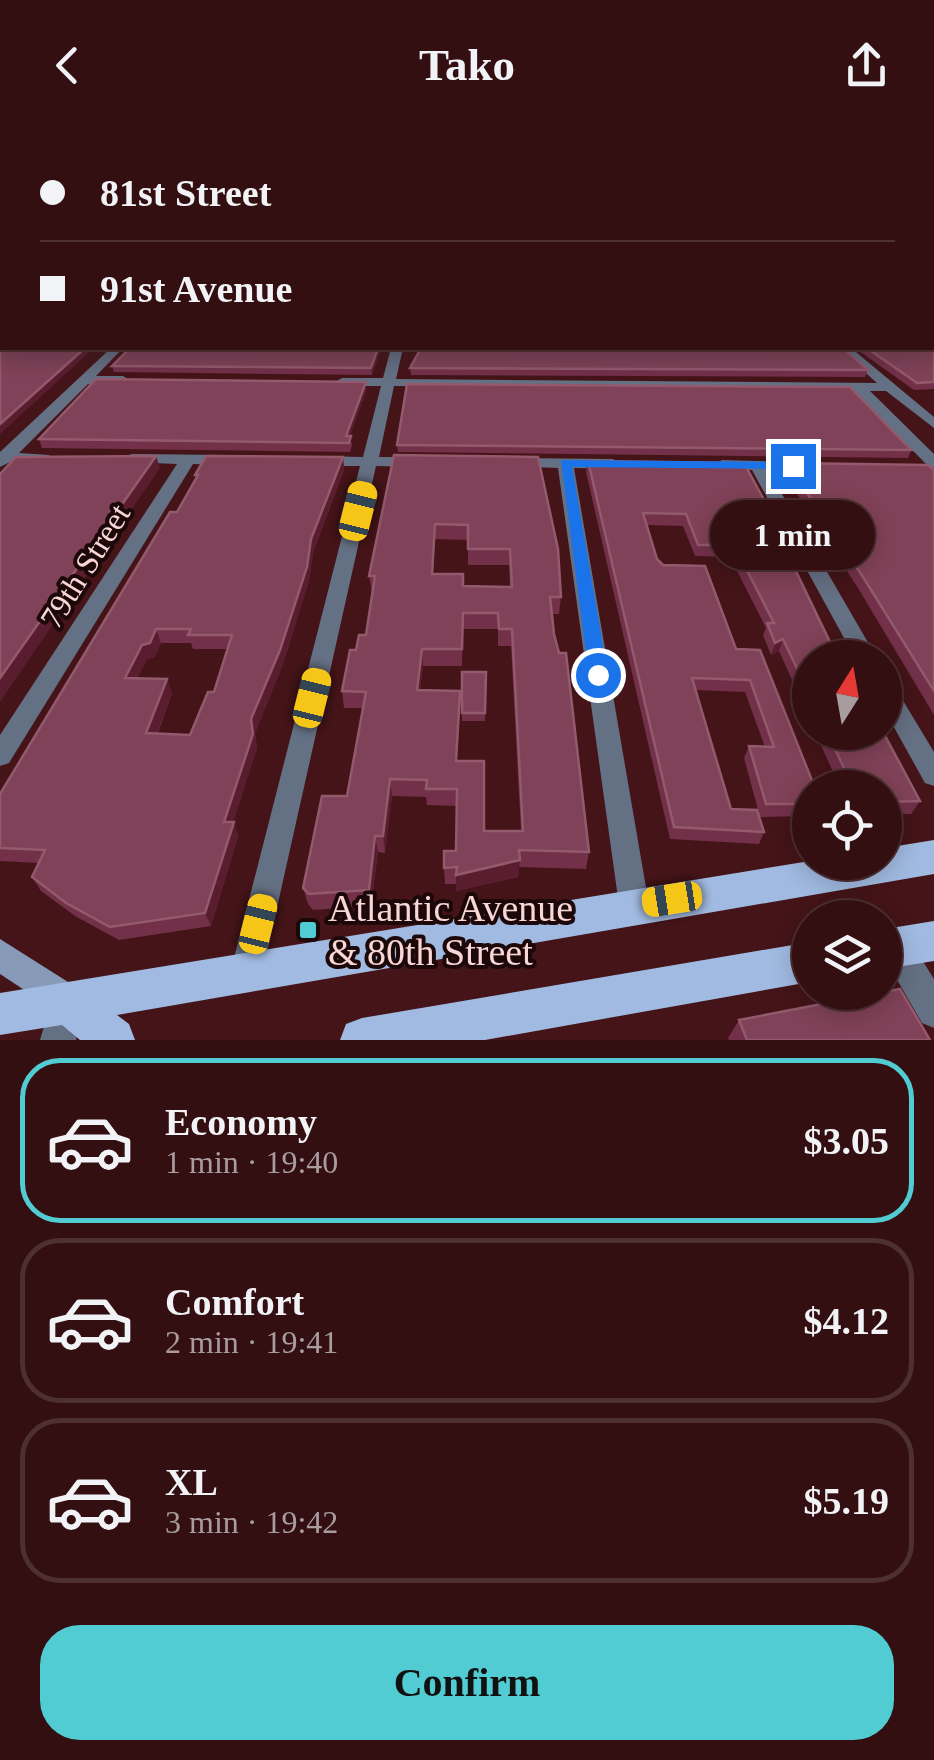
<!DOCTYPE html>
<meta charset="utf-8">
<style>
:root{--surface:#330f12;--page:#3b181b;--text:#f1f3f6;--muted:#a99c9f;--line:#4e2f32;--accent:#51ccd2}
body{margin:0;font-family:Georgia,serif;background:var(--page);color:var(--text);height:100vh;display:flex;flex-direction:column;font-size:38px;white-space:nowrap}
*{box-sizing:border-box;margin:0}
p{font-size:32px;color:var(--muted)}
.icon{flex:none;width:55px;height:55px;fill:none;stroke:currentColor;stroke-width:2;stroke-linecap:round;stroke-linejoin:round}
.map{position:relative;height:910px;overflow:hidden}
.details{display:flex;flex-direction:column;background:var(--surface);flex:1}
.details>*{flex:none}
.top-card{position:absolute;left:0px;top:0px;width:935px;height:220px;box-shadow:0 5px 25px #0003,0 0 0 2px var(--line);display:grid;align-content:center;height:220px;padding:0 40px;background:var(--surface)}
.needle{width:65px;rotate:11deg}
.buttons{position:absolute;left:792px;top:510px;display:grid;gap:20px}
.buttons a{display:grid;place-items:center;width:110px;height:110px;border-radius:50%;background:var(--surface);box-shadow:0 5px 25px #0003,0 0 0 2px var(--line);font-size:50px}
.end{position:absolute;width:45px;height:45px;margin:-22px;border:12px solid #1a73e8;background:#fff;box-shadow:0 0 0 5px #fff}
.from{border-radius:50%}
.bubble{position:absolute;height:70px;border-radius:35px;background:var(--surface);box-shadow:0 5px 25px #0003,0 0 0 2px var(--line);font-size:32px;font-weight:700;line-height:70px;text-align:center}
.car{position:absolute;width:30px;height:60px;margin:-30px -15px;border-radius:12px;box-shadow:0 0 8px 2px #0007;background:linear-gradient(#f5c518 24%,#345 0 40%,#f5c518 0 76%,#345 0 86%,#f5c518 0)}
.top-card b{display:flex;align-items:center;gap:35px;height:95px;font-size:38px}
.top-card b+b{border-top:2px solid var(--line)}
.top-card i{width:25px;height:25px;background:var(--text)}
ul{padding:18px 0 0;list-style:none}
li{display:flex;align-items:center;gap:30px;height:165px;margin:0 20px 15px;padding:0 20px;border:5px solid var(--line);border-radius:40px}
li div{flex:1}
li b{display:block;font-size:38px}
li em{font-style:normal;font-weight:700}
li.selected{border-color:var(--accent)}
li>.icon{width:90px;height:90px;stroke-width:1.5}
.cta{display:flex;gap:20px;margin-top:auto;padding:20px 40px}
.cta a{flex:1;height:115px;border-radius:40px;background:var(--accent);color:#111;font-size:40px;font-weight:700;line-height:115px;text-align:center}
header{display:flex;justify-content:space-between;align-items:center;height:130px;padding:0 40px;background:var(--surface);font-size:45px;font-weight:700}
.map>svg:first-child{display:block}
</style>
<header><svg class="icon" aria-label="back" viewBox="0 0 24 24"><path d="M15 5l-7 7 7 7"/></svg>Tako<svg class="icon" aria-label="share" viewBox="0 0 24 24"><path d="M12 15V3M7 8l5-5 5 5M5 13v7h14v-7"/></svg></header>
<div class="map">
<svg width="934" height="910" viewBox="0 0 934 910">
<rect width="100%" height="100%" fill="#441418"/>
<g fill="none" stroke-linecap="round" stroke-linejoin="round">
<path fill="#647083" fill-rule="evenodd" d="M111 218H123L96 246H123L130 250 128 253 88 254 19 323 49 325V331L10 332 0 337V322Z
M391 218H403L396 249 877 253 838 218H851L934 287V298L886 261H870L934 324V338L928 336 854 261 394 256 379 327H418L426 332 418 337 376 336 263 840 259 852 247 856 235 852 231 840 360 336H317L309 331 317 326 363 327 381 256H342L335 252 342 248H383Z
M132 324 228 325 236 330 228 335 193 334 9 633 0 636V605L177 334 126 332V326Z
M512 328 613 329 621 334 613 339 574 338 649 775 645 785 634 790 623 785 619 775 558 338 506 336V330Z
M722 330 819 333V339L813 341 768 340 877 528H855L752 340 716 338 714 335Z
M885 551 893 554 934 622V656L925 653 885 581Z
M896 801 907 806 934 849V898L922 893 885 829V806Z
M67 854 79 859 84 871 76 910H40L55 859Z"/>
<path fill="#879ab8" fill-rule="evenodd" d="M0 809 76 857 81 869 76 881 64 886 0 844Z"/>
<path fill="#a1bae1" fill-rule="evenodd" d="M934 710V744L117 885 129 894 135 910H80L62 895 0 905V863L810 731 885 732V718Z
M934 791V831L885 839V799Z
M810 812V852L485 910H340L346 894 362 888Z"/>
</g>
<path fill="#723049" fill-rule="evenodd" d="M934 182V259L914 260 855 218H932Z
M130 218H381L372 245 114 242 112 236Z
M410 238 868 240 865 247 411 245Z
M366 261 350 306 352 315 350 322 42 318 39 309Z
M397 315 911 320 908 328 398 322Z
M394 325 538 327 561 467 559 484H552L554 504 589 722 586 739 519 737 518 747 456 761V754H445L444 738 456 721V676L427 675 426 667 392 666 385 723 378 722 371 776 313 780 308 774 303 758 347 666 363 578H344L342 561 356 520 366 505 372 462 369 446ZM435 409 468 410V435H509L510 457 463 456 433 444ZM463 499H498V516H511L521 701H484L457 631 460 578 420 560 423 536H462Z
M343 327 344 340 313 423 309 451 283 534 255 603 257 618 233 692 238 706 211 796 119 810 75 786 41 761 32 747 38 733 0 731V664L177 382 196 349 195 345ZM161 513H191L193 519H227L214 562 190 605 158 603 172 563 137 548 147 529 155 527Z
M588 331 787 412 785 419 810 528V590L779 521 771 525 763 505 766 498 730 427 695 426 683 396 647 395 657 429 736 519 813 653H838L815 602H883L920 671 911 684H885V658H810V686L760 687 744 628 749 616 765 617 745 562 696 560 731 679 764 702 759 714 670 709 586 342Z
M787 333 934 340V585L858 458 784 344Z
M462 542H486L485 591H462Z
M739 890 930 910H729L728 908Z"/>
<path fill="#5a1d2f" d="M85 218H94L0 304V294Z
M378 218H381L372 245 371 238Z
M366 252V261L347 315 346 306Z
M156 326 160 338 0 572V548Z
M343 327 344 340 313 423 309 451 283 534 255 603 257 618 229 706 224 692 251 589 311 409Z
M156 499 161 513 155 527 147 529 131 562 125 548 142 515Z
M783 509 779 521 771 525 775 513Z
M422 519 423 536 418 577 417 560Z
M167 549 172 563 152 617 146 603Z
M390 649 392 666 385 723 383 706Z
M234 692 238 706 211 796 205 783Z
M375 706 378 722 371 776 369 760Z
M520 730 518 747 456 761V745Z"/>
<path fill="#804258" stroke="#93596c" stroke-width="2.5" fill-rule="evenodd" d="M2 116V218H85L0 294V121Z
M932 141H934V170H932Z
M932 182H934V252L917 253 867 218H932Z
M130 218H378L371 238 112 236Z
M421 218H843L868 240 410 238Z
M96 249 366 252 346 306H351L349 313 39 309Z
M407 254 850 257 911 320 397 315Z
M394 325 538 327 558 419 561 467H550L554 504 559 523H566L589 722 519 720 520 730 456 745 457 737 444 738V721H456L457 659H426L427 650 390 649 383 706H375L369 760 309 764 303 758 322 666H347L366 562 342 561 350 520H356L359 505H366L375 446H369ZM435 394 468 395V419H510L512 457 463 456V444H432ZM463 483H498L499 499H512L523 701H484V631H456L460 561 417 560 422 519H462Z
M156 326 0 548V344L16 327Z
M206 326 343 327 311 409 307 437 280 520 251 589 253 604 224 692H234L205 783 110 797 66 773 32 747 45 720 0 718V664L170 382H177L198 345H195ZM156 499H191L188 505H232L214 562H208L190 605 146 603 167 549 125 548 142 515 150 513Z
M588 331 744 333 787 412H782L830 512H836L844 528H810V566L783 509 775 513 767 493H774L734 415H698L686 384 643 383 657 429 663 435 705 436 736 519 760 520 813 653H851L827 602H883L920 671 885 672V658H810V674H766L749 616 774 617 750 550 692 548 731 679 757 680 764 702 674 697Z
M787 333 928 335 934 340V561L863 447Z
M462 542H486L485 583H462Z
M900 859 930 910H747L739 890Z"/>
<linearGradient id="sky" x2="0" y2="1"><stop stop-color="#250b0d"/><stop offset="0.48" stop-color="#563a48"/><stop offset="1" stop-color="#563a48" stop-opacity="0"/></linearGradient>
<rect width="934" height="243" fill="url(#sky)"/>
<path fill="#1a73e8" d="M561 330 793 332 799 336 793 339 572 337 608 545 598 552 589 545Z"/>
<rect fill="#51ccd2" stroke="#1d0809" stroke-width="4" x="298" y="790" width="20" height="20" rx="5"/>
<g text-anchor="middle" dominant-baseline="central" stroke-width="8" stroke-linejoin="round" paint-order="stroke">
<g font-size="32" fill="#f8d7d6" stroke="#1d0809">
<text transform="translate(85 436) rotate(-58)">79th Street</text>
</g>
<g font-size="38" fill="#f8d7d6" stroke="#1d0809" text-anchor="start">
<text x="328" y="778">Atlantic Avenue<tspan x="328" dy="44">&amp; 80th Street</tspan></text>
</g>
</g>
</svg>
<div class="buttons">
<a><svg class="needle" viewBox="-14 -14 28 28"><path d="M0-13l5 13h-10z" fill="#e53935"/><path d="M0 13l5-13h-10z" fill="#a99c9f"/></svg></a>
<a><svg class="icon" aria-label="locate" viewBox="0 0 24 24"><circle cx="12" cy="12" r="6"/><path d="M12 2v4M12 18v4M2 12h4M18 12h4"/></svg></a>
<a><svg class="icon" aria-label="layers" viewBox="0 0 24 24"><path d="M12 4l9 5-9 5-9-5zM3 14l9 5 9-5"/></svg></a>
</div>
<i class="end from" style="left:598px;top:545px"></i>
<i class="end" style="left:793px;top:336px"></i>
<div class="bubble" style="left:710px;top:370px;width:165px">1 min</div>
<i class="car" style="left:358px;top:381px;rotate:14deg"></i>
<i class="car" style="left:312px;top:568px;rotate:14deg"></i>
<i class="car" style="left:672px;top:769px;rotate:261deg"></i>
<i class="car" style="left:258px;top:794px;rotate:14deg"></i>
<div class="top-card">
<b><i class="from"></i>81st Street</b>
<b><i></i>91st Avenue</b>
</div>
</div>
<section class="details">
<ul>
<li class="selected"><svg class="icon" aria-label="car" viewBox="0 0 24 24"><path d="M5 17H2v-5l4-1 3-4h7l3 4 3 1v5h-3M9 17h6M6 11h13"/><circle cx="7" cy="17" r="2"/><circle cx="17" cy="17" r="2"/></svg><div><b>Economy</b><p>1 min · 19:40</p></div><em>$3.05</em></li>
<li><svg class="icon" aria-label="car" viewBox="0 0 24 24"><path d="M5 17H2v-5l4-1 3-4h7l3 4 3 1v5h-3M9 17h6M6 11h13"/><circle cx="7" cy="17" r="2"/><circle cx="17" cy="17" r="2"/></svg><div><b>Comfort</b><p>2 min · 19:41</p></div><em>$4.12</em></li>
<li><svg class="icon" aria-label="car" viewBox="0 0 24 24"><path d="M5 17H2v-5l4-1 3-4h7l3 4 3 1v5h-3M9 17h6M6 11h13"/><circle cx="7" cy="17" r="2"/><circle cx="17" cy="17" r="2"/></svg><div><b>XL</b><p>3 min · 19:42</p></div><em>$5.19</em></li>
</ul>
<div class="cta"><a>Confirm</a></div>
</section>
